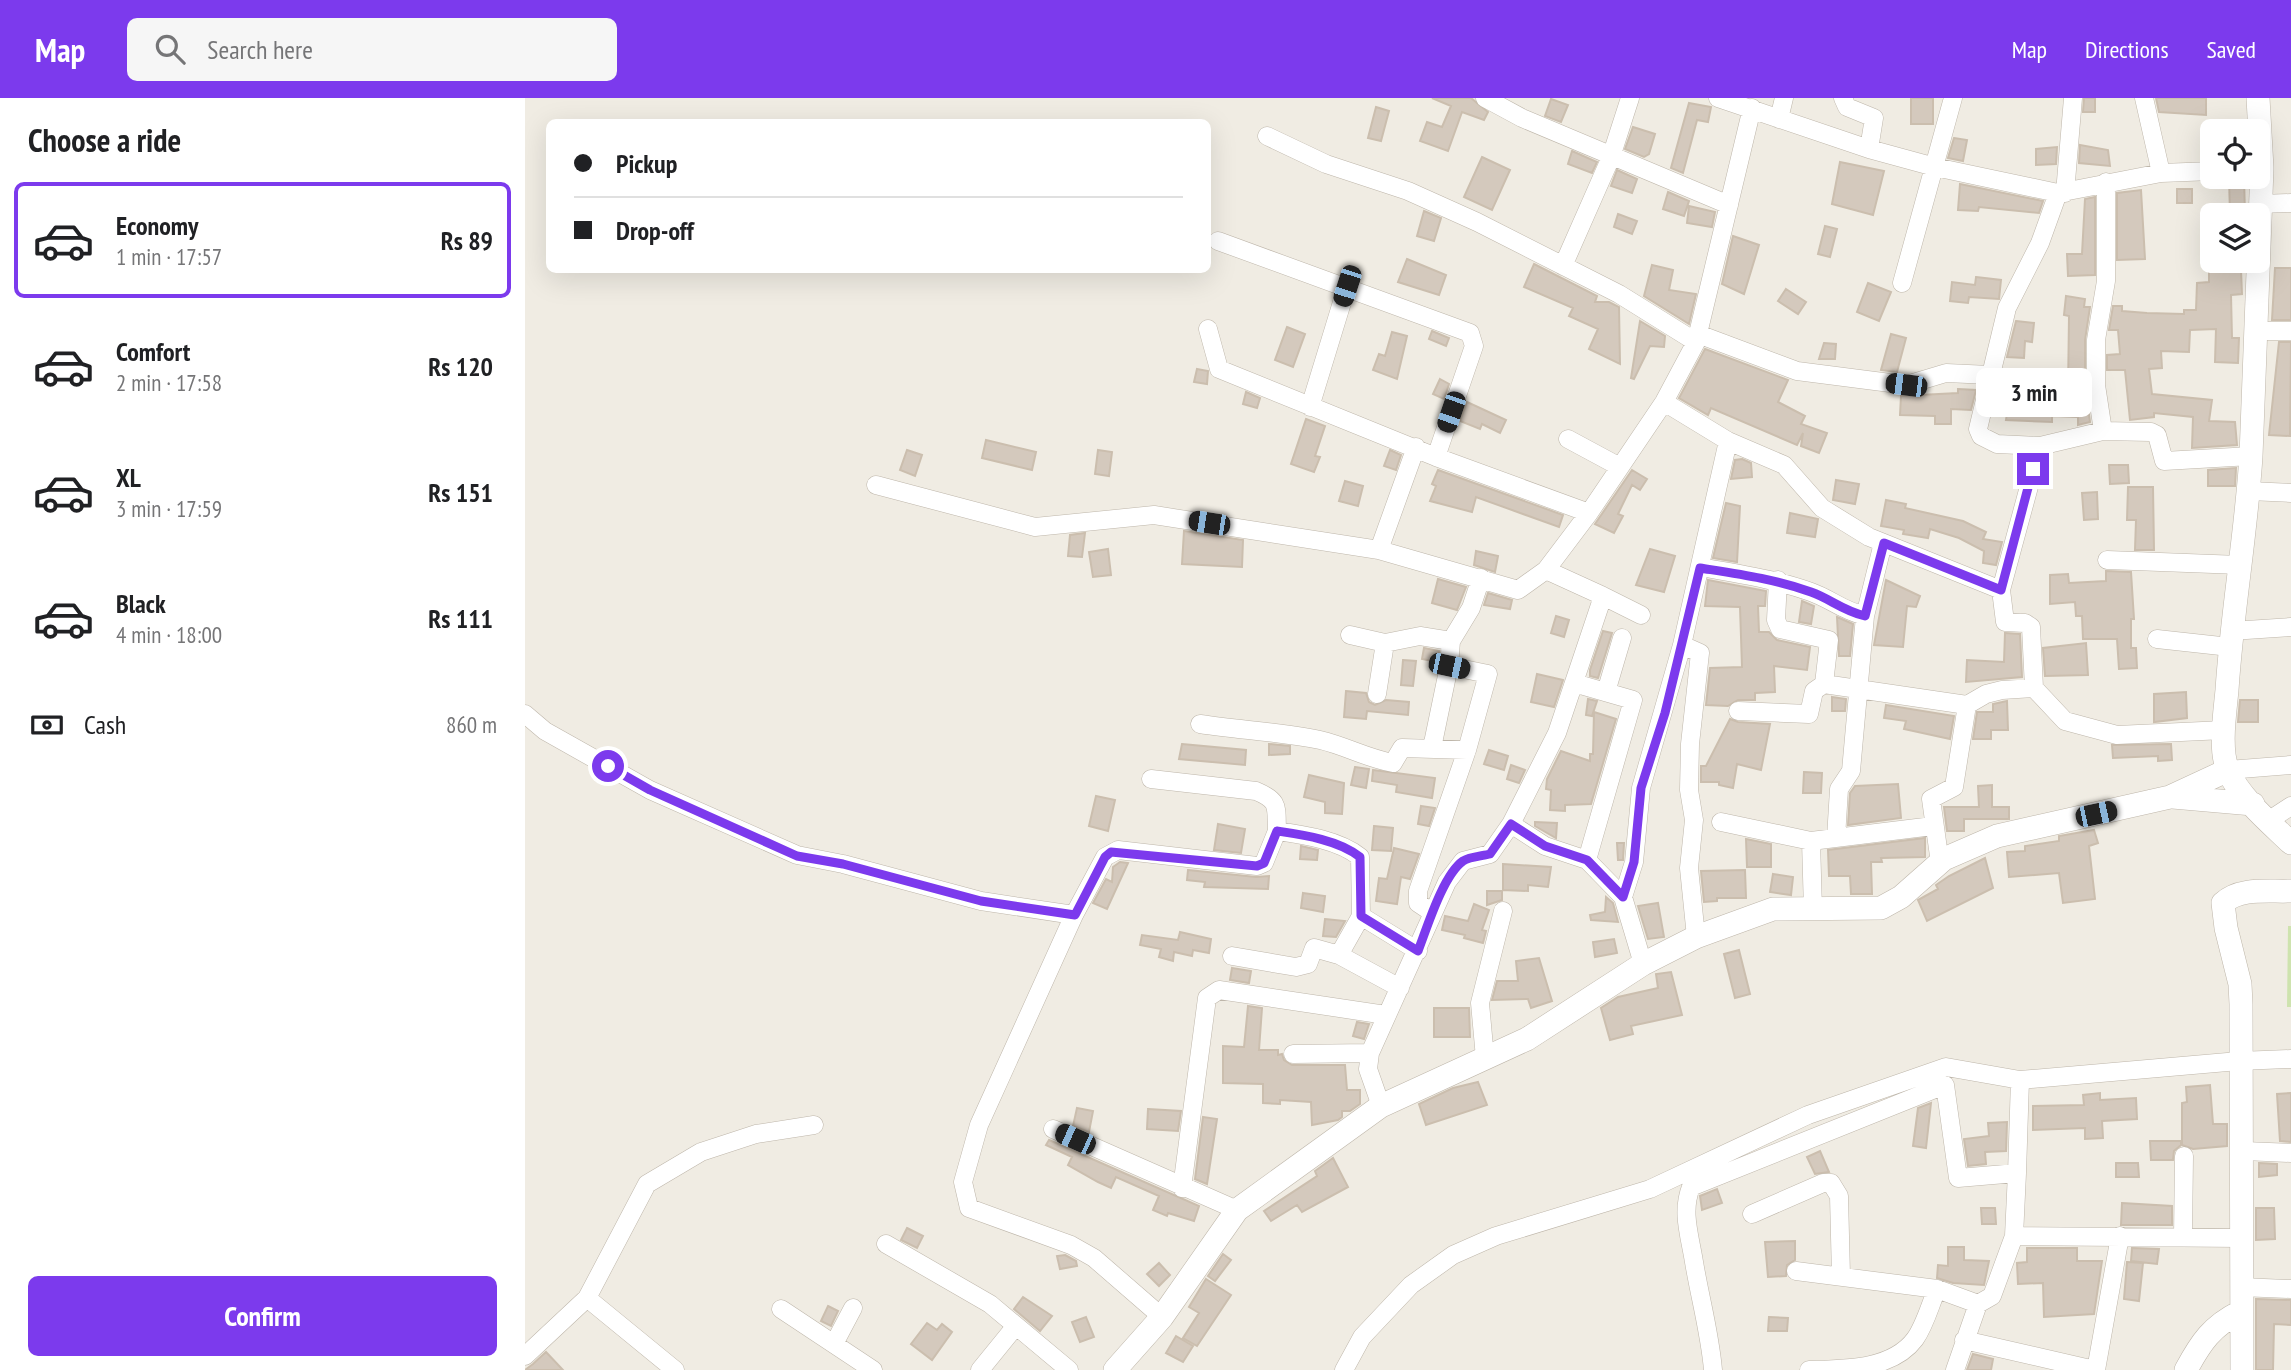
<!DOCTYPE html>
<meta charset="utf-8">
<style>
:root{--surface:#fff;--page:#f6f6f6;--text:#202124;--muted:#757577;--line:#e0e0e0;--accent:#7c3aed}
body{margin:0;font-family:"PT Sans Narrow",sans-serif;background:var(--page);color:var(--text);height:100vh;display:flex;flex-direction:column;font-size:26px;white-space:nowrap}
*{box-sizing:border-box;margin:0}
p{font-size:23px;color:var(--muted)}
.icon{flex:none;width:38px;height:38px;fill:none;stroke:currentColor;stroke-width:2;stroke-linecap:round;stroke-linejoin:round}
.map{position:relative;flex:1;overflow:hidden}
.details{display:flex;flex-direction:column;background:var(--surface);width:525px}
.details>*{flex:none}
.hud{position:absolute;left:21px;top:21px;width:665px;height:154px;border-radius:10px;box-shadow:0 7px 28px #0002;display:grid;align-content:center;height:154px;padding:0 28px;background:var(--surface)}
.controls{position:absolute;left:1675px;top:21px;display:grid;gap:14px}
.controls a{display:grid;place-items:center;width:70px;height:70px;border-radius:10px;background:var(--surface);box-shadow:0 7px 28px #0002;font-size:35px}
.end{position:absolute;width:32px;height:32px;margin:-16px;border:9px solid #7c3aed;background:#fff;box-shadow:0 0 0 4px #fff}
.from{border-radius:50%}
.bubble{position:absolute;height:49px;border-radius:10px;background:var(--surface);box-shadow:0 7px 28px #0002;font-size:23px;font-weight:600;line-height:49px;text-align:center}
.car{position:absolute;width:21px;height:42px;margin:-21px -10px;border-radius:9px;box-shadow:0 0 5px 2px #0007;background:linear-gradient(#222 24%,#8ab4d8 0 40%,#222 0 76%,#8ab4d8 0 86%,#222 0)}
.hud b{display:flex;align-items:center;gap:24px;height:66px;font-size:26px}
.hud b+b{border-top:2px solid var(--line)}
.hud i{width:18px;height:18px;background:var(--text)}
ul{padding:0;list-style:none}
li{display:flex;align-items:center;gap:21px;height:116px;margin:0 14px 10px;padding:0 14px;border:4px solid transparent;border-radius:10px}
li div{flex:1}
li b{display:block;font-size:26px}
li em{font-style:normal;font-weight:600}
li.active{border-color:var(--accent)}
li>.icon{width:63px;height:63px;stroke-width:1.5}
h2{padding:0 28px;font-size:32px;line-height:84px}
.pay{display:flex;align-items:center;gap:18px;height:77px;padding:0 28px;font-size:26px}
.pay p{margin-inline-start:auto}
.primary-button{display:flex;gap:14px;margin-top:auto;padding:14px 28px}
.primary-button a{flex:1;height:80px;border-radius:10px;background:var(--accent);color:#fff;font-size:28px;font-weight:600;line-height:80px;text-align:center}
header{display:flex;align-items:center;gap:42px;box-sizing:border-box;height:98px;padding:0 35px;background:var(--accent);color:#fff}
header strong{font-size:33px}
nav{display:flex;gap:38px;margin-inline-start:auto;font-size:24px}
.search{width:490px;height:63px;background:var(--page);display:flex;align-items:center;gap:18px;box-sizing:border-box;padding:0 24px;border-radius:10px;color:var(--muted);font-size:26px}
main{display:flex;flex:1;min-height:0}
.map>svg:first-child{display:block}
</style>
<header>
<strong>Map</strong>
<div class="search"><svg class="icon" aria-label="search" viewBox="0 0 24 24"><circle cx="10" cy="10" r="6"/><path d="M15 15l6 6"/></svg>Search here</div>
<nav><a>Map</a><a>Directions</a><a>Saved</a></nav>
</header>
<main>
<section class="details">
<h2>Choose a ride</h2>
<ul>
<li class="active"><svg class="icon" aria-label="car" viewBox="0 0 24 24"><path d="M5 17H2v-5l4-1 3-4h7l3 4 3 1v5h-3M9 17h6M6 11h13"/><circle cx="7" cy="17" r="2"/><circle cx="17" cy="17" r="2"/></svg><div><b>Economy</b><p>1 min · 17:57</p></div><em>Rs 89</em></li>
<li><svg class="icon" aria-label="car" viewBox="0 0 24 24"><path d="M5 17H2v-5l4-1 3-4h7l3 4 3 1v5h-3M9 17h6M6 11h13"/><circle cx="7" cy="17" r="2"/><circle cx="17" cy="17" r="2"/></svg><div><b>Comfort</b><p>2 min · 17:58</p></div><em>Rs 120</em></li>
<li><svg class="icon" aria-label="car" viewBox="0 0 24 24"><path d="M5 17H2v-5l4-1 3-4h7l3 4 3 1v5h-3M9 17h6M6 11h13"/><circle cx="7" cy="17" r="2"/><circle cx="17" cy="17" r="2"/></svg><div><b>XL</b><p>3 min · 17:59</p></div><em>Rs 151</em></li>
<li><svg class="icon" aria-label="car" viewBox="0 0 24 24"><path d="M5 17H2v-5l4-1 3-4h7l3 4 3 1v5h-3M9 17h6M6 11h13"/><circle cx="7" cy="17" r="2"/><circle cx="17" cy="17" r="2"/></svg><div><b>Black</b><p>4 min · 18:00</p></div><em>Rs 111</em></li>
</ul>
<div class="pay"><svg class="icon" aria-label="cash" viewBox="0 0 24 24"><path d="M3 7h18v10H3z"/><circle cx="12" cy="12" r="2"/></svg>Cash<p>860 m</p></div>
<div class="primary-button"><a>Confirm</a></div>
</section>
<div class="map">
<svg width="1766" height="1272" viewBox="0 0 1766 1272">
<rect width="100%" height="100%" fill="#f0ece3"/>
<path fill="#cee3ae" d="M1763 828H1766V909H1762Z"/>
<path fill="#d4c9bd" stroke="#cbbeae" stroke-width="2" d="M907 0H946L963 14 959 22 937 14 923 53 895 43 902 24 917 29 926 8Z
M1386 0H1408V26H1386Z
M1559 0H1570V14H1558Z
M1631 0H1681V17L1634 14Z
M1026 1 1043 7 1036 24 1020 18Z
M1164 5 1186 9 1183 24 1172 22 1158 75 1146 70Z
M851 9 864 13 856 43 843 40Z
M1108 29 1130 36 1124 56 1119 59 1100 51Z
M1429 40 1442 42 1438 63 1423 60Z
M1555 47 1583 52 1585 68 1554 65Z
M1532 49 1531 66 1511 67V51Z
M1047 53 1072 64 1067 75 1043 66Z
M957 59 985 72 967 112 939 99Z
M1315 64 1359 73 1348 117 1307 106Z
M1092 72 1112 81 1107 95 1086 88Z
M1704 79H1719L1720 117H1705Z
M1435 86 1518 103 1514 115 1454 109 1453 113 1433 112Z
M1652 91H1667V105H1652Z
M1616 92 1620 161 1592 162V95Z
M1143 94 1164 103 1159 118 1138 111Z
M1570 99V177L1543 178 1542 156H1557L1560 101Z
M1164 108 1190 114 1187 129 1162 125Z
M899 113 916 120 909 143 892 138Z
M1093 116 1112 123 1107 136 1089 129Z
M1300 128 1312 131 1305 159 1293 156Z
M1208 138 1234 147 1219 196 1197 186Z
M882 161 921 177 914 197 873 184Z
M1684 163H1707V173L1716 172 1717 196 1706 197 1707 240H1714L1713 265 1690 264 1691 231 1665 232 1664 254 1636 253 1637 270 1624 271 1627 296 1687 302 1684 323 1710 324 1712 347 1667 350 1668 319 1629 315V319L1605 322 1600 272H1582V257L1595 256 1593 232H1584L1588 208H1597V213L1622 215 1659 216V212H1671L1672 185 1684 184Z
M1009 166 1072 198 1070 204H1084L1094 209 1095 266 1064 251 1073 231 1044 218 1048 210 999 189Z
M1127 167 1148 172 1144 192 1171 196 1164 226 1119 198Z
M1750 170H1766V222H1747Z
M1451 179 1476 182 1474 201 1444 199 1443 205 1425 203 1427 184 1450 187Z
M1343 185 1366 194 1354 223 1332 214Z
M1261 191 1281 204 1273 216 1253 203Z
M1541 198 1560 201 1559 209H1565L1560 242V287L1565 324 1553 327V319L1527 318V324L1481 322 1483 309 1500 310 1501 293H1543L1544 218 1539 217Z
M1115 223 1140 238 1139 249 1125 248 1109 281 1106 280Z
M1491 223 1509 225 1507 244 1500 243 1499 260 1482 259Z
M762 229 780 236 768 269 750 262Z
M907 233 924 240 921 248 904 241Z
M867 234 882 238 872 281 848 272 854 256 860 258Z
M1366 236 1381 240 1372 274 1356 272Z
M1754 244H1766L1765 338 1744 337Z
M1299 245 1311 246 1310 261H1294Z
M1180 251 1263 282 1253 304 1280 318 1276 326 1302 335 1294 355 1276 348 1278 335 1272 347 1186 310 1183 317 1154 300Z
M672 271 683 273 682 286 669 284Z
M915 281 924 286 919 301 908 296Z
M1433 291 1451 292 1446 312 1426 311V326H1410V318L1375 317 1376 298 1433 295Z
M721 294 735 300 732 310 718 306Z
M942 304 981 322 975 335 957 326 955 331 935 323Z
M781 321 800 328 790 358 795 359 789 374 766 366Z
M461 342 511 354 507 372 457 360Z
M382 352 397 357 390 378 375 372Z
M573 352 587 354 584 378 570 376Z
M865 352 876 357 871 372 859 368Z
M1217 361 1226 365 1227 379 1206 381 1210 362Z
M1584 367H1603L1604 385 1585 386Z
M1711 370 1710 388H1683V372Z
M913 372 1038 417 1034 429 951 399 947 414 905 403 911 388 907 386Z
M1107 372 1122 381 1115 392 1107 387 1093 416 1098 418 1089 435 1070 426Z
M1311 382 1334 386 1330 406 1308 402Z
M820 383 838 388 833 408 814 403Z
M1603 389H1628L1629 452H1610L1611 422H1602Z
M1572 394 1573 421 1559 422 1557 395Z
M1361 402 1381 406 1380 410 1438 423 1461 434 1458 441 1477 444 1471 467 1458 465 1459 453 1434 440 1405 431 1403 440 1378 436 1379 432 1356 428Z
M1201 405 1215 408 1212 464 1188 460Z
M1265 415 1293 421 1290 439 1262 435Z
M659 433 718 442 717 469 657 466Z
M560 435 557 459 543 458 545 437Z
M583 451 586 477 568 479 564 454Z
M1125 451 1150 458 1139 494 1111 487Z
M951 453 973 458 970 474 949 467Z
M1581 473 1606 474 1609 521H1606V550H1611L1612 570 1594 571 1592 541H1558L1557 518H1551L1550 504 1525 506V477L1543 476 1544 485 1581 483Z
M913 481 941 489 932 512 907 505Z
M1183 482 1241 493 1240 508H1233L1234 534H1244L1252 542 1285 549 1282 572 1249 568 1250 594 1230 595V602H1213L1203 608 1181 607 1185 570 1217 569 1215 509 1180 508Z
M1361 482 1395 498 1391 509 1382 508 1378 549 1349 547Z
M963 495 987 502 985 511 959 507Z
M1277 503 1289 508 1286 526 1274 524Z
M1031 518 1044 522 1039 539 1026 535Z
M1312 519 1328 526 1325 558H1314Z
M1078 533 1087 535 1073 580 1065 578V572Z
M1480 535 1495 536 1497 579 1441 584 1442 562 1479 564Z
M1561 545 1563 577 1520 578 1518 550Z
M899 550 914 553 913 564 897 561Z
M878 562 891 563 888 588 876 587Z
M1012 576 1038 582 1029 609 1006 604Z
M821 593 841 595 844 604 850 607 861 602 884 604 883 617 842 613 841 621 819 619Z
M1661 594 1662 620 1629 624V596Z
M1307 599 1321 601 1320 613H1307Z
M1063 601 1072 603 1067 618 1061 617Z
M1715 602H1733V624H1713Z
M1482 603 1483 632H1466V641H1448L1452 614H1468V606Z
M1361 607 1429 618 1425 641 1379 631 1381 623 1359 620Z
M1069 614 1091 621 1066 706 1040 707V713L1025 712 1026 692 1021 691 1022 681 1036 653 1065 663V656H1068Z
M1205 621 1213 624 1245 626 1236 672 1212 666 1208 690 1194 687V684H1176V668H1181Z
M657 646 721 652 720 667 654 661Z
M744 646 765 648V656L744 657Z
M1646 646 1647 662 1633 663V658L1588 660 1587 647Z
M964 652 983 658 979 672 959 666Z
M986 667 1000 672 994 685 982 681Z
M830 669 844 671 841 690 826 687Z
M848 672 910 680 907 700 871 694 872 687 847 683Z
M1279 674 1297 675 1296 695H1278Z
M784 677 819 685 817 716 800 715V704L779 699Z
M1373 686 1376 720 1323 727 1325 695 1330 688Z
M1467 687V709H1484V721H1439V733H1422L1419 709H1454L1453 688Z
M571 698 590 702 583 733 564 728Z
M896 708 910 710 904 728 893 726Z
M1010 724 1032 725 1031 740 1010 728Z
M693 726 720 731 716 755 689 752Z
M849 728 868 730 866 753 847 752Z
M1569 732 1573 745 1564 748 1570 801 1538 805 1534 775 1484 779 1482 754 1500 753V748L1534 743V738Z
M1400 740V759L1356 760 1357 764H1346L1347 796H1326L1325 778H1304L1303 752Z
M1221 741 1246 746V769H1222Z
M1092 745H1099L1098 762H1093Z
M776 748 793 752 792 762 775 761Z
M869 750 894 756 885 781 876 779 872 806 851 803 854 780 862 781Z
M1460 760 1468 790 1402 823 1393 802 1413 791 1411 787 1424 778Z
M595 764 603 765 582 811 568 805 581 781 587 784 588 769Z
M978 766 1026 769 1023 789 1003 787V793L978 792Z
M663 772 731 779 744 778 743 791 679 789 680 784 662 782Z
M1220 772 1221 800H1192V803L1179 804 1176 773Z
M1248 776 1268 779 1266 797 1245 794Z
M962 793H977V802L962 807Z
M778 795 800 798 798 814 776 810Z
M1081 799 1088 805 1093 824 1066 822 1065 817 1080 814Z
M1133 805 1139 839 1123 841 1113 808Z
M949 806 964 812 957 832 961 833 958 845 939 840 940 837 917 832 920 818 943 823Z
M800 821 820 823 811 839 798 838Z
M655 834 686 841 684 855 668 852 667 858 649 854 648 863 634 859 636 851 615 847 617 837 653 842Z
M1089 841 1092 855 1070 859 1068 844Z
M1214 852 1225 896 1210 900 1199 856Z
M1014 860 1027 903 1006 910 1003 901 967 902 972 883H993L991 863Z
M707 870 726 873 724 885 705 882Z
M1146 874 1157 917 1106 928 1108 936 1085 942 1076 910 1093 899 1133 890 1131 876Z
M723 908 737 910 734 952H753V957L757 956 759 962 767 967H820L822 992H835V1006L825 1013H817V1019L813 1022 787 1027 786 1004 755 1002V1006L738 1005V986L698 985V948L719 949Z
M909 910H944L945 939H909Z
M832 924 844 926 839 941 828 938Z
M953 984 962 1007 901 1027 894 1006 928 990Z
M1685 987 1688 1026H1702V1048L1668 1051 1657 1047V1005L1662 1004 1661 989Z
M1575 995V1002L1611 1000 1612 1021 1577 1023 1578 1040 1560 1041V1030L1508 1032V1008L1559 1007 1558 997Z
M1766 995V1044L1755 1043 1752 996Z
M1406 1005 1401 1050 1388 1048 1393 1010Z
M552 1010 568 1013 564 1034 548 1028Z
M623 1011 656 1013 653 1033 622 1031Z
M678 1019 692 1021 682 1086 670 1081Z
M1482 1024 1481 1053 1460 1054 1461 1066 1443 1068 1439 1041 1464 1038 1463 1025Z
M524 1042 674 1108 669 1123 643 1115 642 1118 628 1112 634 1098 591 1079 586 1090 573 1084 543 1067 547 1059 521 1047Z
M1625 1043H1656V1047L1649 1053 1648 1062H1626Z
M1295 1053 1304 1074 1290 1076 1282 1059Z
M808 1060 823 1089 777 1114 772 1107 746 1123 739 1113 792 1078 790 1073Z
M1591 1065H1613L1614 1079H1591Z
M1734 1065 1752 1066V1077L1734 1079Z
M1192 1091 1197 1105 1177 1112 1175 1098Z
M1597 1105 1647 1108V1127H1596Z
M1456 1110H1470L1471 1126H1457Z
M1731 1110H1749L1750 1141 1731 1142Z
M382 1130 398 1138 392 1150 376 1142Z
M1270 1143V1162L1262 1167 1261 1178 1243 1179 1240 1144Z
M1423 1149H1439V1162L1464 1163 1459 1187 1428 1185 1412 1180 1413 1167 1423 1168Z
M1502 1150H1552V1163H1577L1569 1216 1519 1219 1518 1185 1493 1186 1492 1165 1502 1164Z
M1607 1150 1634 1151 1632 1166 1606 1163Z
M698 1156 706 1162 690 1183 683 1178Z
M540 1157 551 1163 552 1168 535 1171 532 1158Z
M1602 1164 1618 1165 1614 1203 1599 1201Z
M634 1165 645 1177 634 1188 622 1176Z
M681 1181 706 1197 672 1248 658 1240 674 1215 664 1209Z
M498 1199 527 1218 515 1233 489 1211Z
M1731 1201 1766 1202V1227L1749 1226 1748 1272H1731Z
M303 1208 313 1213 306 1228 296 1223Z
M561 1219 569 1239 555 1244 547 1224Z
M1244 1219 1263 1220 1262 1233H1243Z
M402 1225 412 1232 417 1226 427 1234 407 1262 386 1246Z
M651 1238 668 1248 658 1264 641 1255Z
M21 1254 38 1272H0L8 1266Z
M1448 1256 1468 1261 1466 1272H1442Z"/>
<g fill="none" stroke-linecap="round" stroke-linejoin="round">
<g stroke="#beb6aa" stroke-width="19">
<path id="minor" d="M960 0 997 20 1204 107
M1193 0 1344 51 1410 69 1533 95 1636 75 1687 73
M1318 0 1322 9 1349 20 1344 51
M1619 0 1636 75
M1254 21 1259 0
M742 38 801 66 883 93 952 124 1094 196 1171 244
M1533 95 1515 145 1482 210 1453 331 1456 338 1472 346 1515 348 1578 333 1626 334 1632 337 1639 363 1726 358
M1540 95 1548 0
M1735 106 1766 105
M693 143 945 235 949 248 911 359
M1038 168 1086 59 1105 0
M1377 185 1428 0
M683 231 694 271 911 359 1064 415
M1733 233H1766
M1173 236 1272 273 1381 287 1421 275 1465 277
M1139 304 1203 343 1259 367 1297 410 1344 439 1476 492 1480 524 1500 525 1506 529 1509 590
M785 309 822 188
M1578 333 1571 287V242L1581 183V84
M1043 341 1095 369
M351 387 510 429 629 417 854 452 993 492 1021 472 1064 415 1139 304 1171 244 1227 10
M1724 393 1766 395
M854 452 891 349
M1582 462 1715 467
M1175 469C1213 476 1250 481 1286 494 1306 501 1316 512 1340 518L1358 445
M1253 482 1251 522 1255 531 1304 542 1299 586 1442 607
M1476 492 1515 348
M1078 498 1116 517
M1706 533 1766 529
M825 537 860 545 895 538 926 543 924 568 963 576 942 652 893 793V805L908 815
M1632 541 1705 549
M926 543 946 510 956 480
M1049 585 1108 602 1062 762
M1081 594 1097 540
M852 596 860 545
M1213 613 1284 616 1289 593 1299 586
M0 616 20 633 125 692 272 757 318 766 456 803 549 817
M675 626C714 632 757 634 795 642 821 648 841 660 868 665L877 650 942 652
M907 650 924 568
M1703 672 1766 667
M626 681 731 693C755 703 751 709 752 733 779 737 814 742 835 759L836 818 893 853
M1743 723 1766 708
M1196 724 1286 743 1408 728
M986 726 1020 748 1062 762 1098 799
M1311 740 1314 691 1326 673 1340 518
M1286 743 1288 812
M1415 765 1406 701 1429 689 1442 607 1461 596 1477 592 1509 590 1540 623 1592 637 1699 632
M836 818 814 857 875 890
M1171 839 1164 770 1169 722 1164 692 1165 646 1175 555 1157 547 1203 343
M707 858 771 869 783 866 789 850 814 857
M1118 866 1098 799 1109 764 1116 690 1157 547
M768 956 845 955
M960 960 955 905 978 813
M856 1008 843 971 845 955 922 784 938 763 965 756 986 726 1032 635 1078 498 1021 472
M528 1031 712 1112
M1719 1053 1766 1055
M1492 1075 1495 982
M657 1090 682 900 694 892 861 917
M1227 1116 1298 1085H1306L1314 1098 1316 1178
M1658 1139 1659 1058
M361 1146 465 1206 544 1272
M1271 1173 1412 1191
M1715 1189 1766 1191
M62 1200 150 1272
M256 1211 348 1272
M637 1219 569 1160 546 1147 444 1110 438 1084 454 1027 549 817 580 759 593 752 732 768 739 765 752 733
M1439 1242 1570 1272
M310 1244 328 1210
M0 1258 62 1200 122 1086 176 1054 231 1036 289 1027
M455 1272 490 1229
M819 1272 837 1239 886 1187 928 1157 971 1138 1125 1091 1283 1017 1421 969 1495 982 1714 963 1766 961
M1188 1272C1185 1236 1175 1200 1169 1164 1165 1138 1156 1114 1166 1089L1420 987 1433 1080 1492 1075 1489 1138
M1284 1272C1319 1271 1367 1272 1390 1241 1400 1227 1405 1207 1412 1191L1453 1206
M1430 1272 1453 1206 1467 1198 1489 1138 1717 1140
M1571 1272 1595 1138"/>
</g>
<g stroke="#beb6aa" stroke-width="24">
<path id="tertiary" d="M1733 0 1737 70 1726 358C1721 437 1707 514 1702 592 1700 614 1694 652 1703 672 1713 698 1746 726 1766 745
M1648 699 1728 706
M590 1272 637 1219 712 1112 856 1008 1002 941 1118 866 1171 839 1248 811 1356 810 1376 799 1419 761 1472 738 1645 699 1703 672
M1661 1272C1676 1244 1687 1228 1715 1214
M1717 1272 1716 906 1715 886 1701 830 1698 805C1715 789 1744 794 1766 793"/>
</g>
<use href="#minor" stroke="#fff" stroke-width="18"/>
<use href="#tertiary" stroke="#fff" stroke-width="23"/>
</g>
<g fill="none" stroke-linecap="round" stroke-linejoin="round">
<path stroke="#7c3aed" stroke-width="9" d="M83 668 125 692 272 758 318 766 456 803 550 817 580 759 586 754 732 768 739 765 752 733C779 737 814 742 835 759L836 818 893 853C902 830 918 777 938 763 944 759 957 758 965 756L986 726 1020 748 1062 762 1098 799 1109 764 1116 690 1140 615 1175 470C1213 476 1250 481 1286 494 1306 501 1316 512 1340 518L1359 445 1476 492 1508 371"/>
</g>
</svg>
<div class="controls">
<a><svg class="icon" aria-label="locate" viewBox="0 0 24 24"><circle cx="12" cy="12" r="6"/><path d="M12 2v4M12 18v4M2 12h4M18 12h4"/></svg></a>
<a><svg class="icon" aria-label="layers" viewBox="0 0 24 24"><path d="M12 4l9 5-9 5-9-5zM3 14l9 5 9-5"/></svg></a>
</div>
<i class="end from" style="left:83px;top:668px"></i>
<i class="end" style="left:1508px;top:371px"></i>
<div class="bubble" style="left:1451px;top:270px;width:116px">3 min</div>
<i class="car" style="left:822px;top:188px;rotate:198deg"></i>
<i class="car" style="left:1381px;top:287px;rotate:277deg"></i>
<i class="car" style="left:926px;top:314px;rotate:199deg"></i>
<i class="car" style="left:684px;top:425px;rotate:279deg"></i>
<i class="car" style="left:924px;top:568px;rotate:102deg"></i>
<i class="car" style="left:1571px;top:716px;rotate:78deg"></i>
<i class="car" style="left:550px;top:1041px;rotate:294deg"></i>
<div class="hud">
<b><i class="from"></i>Pickup</b>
<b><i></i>Drop-off</b>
</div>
</div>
</main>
